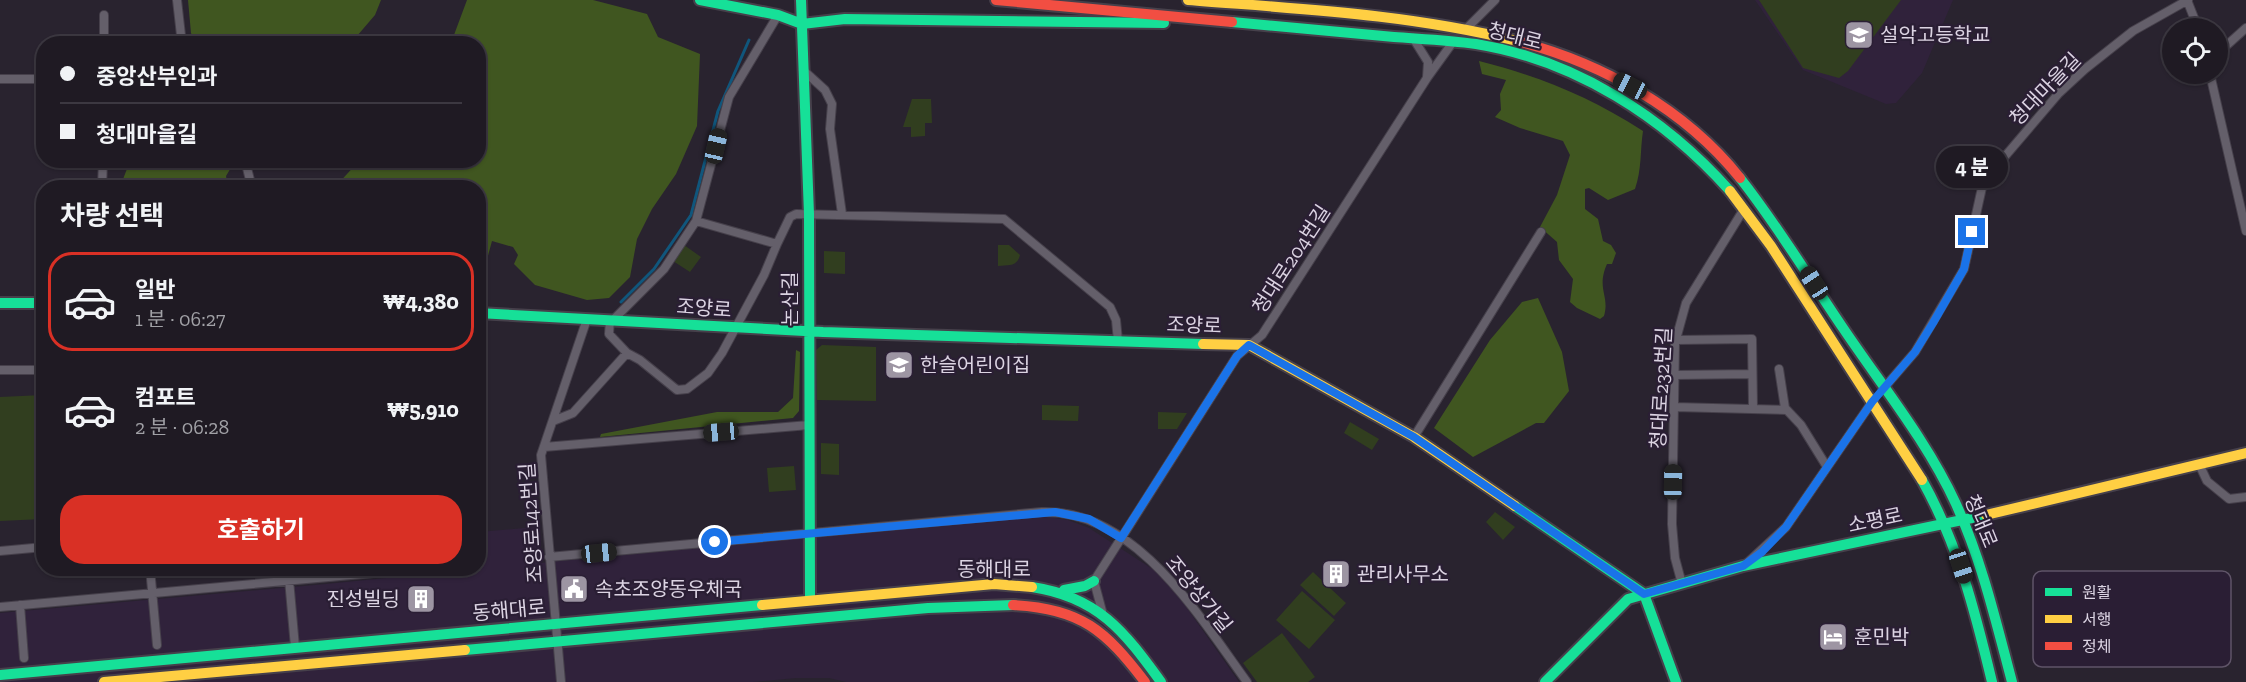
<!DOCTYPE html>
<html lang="ko">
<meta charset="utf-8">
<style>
:root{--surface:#1f1a23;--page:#2c2730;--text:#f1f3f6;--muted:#a1a1a6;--line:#3c3841;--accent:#d93025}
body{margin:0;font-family:"Zilla Slab","Noto Sans KR",serif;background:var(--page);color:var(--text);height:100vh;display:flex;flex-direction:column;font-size:22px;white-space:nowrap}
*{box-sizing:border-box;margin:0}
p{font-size:20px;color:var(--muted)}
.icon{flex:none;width:33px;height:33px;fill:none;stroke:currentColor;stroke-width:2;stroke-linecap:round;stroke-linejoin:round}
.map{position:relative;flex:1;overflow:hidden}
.side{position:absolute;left:36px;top:180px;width:450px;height:396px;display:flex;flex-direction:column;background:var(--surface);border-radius:24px;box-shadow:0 2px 4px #0004,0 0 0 2px var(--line)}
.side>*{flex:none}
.top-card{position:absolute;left:36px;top:36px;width:450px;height:132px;border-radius:24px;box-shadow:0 2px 4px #0004,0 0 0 2px var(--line);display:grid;align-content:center;height:132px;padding:0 24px;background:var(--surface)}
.fabs{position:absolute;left:2162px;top:18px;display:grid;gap:12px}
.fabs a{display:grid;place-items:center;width:66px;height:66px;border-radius:50%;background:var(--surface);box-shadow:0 2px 4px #0004,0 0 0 2px var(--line);font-size:30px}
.end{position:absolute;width:27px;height:27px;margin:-14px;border:8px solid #1a73e8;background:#fff;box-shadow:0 0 0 3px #fff}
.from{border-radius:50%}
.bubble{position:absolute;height:42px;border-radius:21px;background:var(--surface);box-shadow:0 2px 4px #0004,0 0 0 2px var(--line);font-size:20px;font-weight:700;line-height:42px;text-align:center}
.car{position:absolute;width:18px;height:36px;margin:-18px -9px;border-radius:8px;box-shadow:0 0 4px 2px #0007;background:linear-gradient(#222 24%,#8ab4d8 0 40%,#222 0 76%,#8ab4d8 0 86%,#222 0)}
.top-card b{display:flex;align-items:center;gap:21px;height:57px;font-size:22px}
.top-card b+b{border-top:2px solid var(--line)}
.top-card i{width:15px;height:15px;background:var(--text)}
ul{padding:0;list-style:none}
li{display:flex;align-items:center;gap:18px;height:99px;margin:0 12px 9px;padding:0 12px;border:3px solid transparent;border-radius:24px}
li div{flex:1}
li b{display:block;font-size:22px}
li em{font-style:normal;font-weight:700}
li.on{border-color:var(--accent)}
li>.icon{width:54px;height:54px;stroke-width:1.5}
h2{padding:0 24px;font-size:27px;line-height:72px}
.cta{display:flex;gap:12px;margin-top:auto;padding:12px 24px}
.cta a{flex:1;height:69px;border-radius:24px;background:var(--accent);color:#fff;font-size:24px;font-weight:700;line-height:69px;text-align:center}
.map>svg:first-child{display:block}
</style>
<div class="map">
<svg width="2246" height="682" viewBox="0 0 2246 682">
<rect width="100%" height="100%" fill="#29232f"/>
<path fill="#30223b" d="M1755 0H1953L1922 73 1896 103 1886 104 1803 70Z
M1042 516 1068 520 1089 528 1154 570 1180 598 1239 682H846L829 678H796L753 682H0V613L326 584 445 572V569L478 568 479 532 536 527 539 563Z"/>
<path fill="#313e1f" d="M1759 0H1901L1848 71 1839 78 1803 68Z
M912 99H931L932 123H925V136L911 137V127H903Z
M684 245 701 257 690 272 673 261Z
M998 245H1009L1020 255C1017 267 1009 265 998 266Z
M824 251 845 252V274L824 273Z
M822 345 876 347V401L817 400 816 350Z
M43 395V519L0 521V397Z
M1042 405 1079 406 1078 421 1042 420Z
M1158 412 1187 413 1177 429H1158Z
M1350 422 1379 439 1372 450 1344 433Z
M821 443 839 444V475L821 474Z
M794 466 796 490 769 492 767 468Z
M1495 512 1515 527 1503 540 1486 522Z
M1313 572 1346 603 1334 616 1300 585Z
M1302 591 1335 620 1309 649 1276 620Z
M1282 633 1315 677 1308 682H1257L1243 663Z"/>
<path fill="#405620" d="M188 0H381L375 15 351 43 195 44 191 33Z
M467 0H593L647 14 658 37 700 54 697 126 676 174 652 209 637 239 630 277 609 298 587 300 535 285 514 264 518 255 513 247 492 241 486 263 479 266 478 188 335 187 359 161 478 160V44L451 43Z
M1479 61C1541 77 1588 96 1643 131 1640 150 1642 169 1635 189L1608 200 1589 188 1585 189V209L1598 219 1603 241 1611 245 1616 253 1612 264H1607C1596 289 1610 296 1604 316L1600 319 1577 308 1570 302 1573 279 1559 260 1557 242 1540 227 1557 195 1570 155 1563 141 1520 128 1495 117 1501 110 1500 94 1506 80 1482 74Z
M130 161V160L235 161 226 176 228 187H120Z
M1538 298 1562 352 1569 391 1544 423H1536L1473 457 1434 428 1490 340 1522 302Z
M796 350 800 352 799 411 793 418 600 437 601 434 717 412H778L793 398Z"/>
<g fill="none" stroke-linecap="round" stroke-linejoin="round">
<path stroke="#10567c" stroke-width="3" d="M621 302 654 269 691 215 718 111 749 40"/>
<g stroke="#46404b" stroke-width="10">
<path id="street" d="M177 0 182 44
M2187 0 2198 28
M1466 29 1495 0
M1413 38 1428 62 1427 77
M104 44V15
M2217 54 2246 28
M803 70 825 90 832 104 830 129 842 214
M2210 74 2246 231
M0 79H44
M245 160 252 188
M102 188 103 160
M696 221 777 244 790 217 796 214 1004 219 1110 307 1116 320 1118 341
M610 320 609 334 627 353
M613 320 664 269 696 221 729 97 778 15
M1676 340 1752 339 1753 408
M1779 369 1785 408 1801 425 1827 467
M0 370H44
M1675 375 1752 374
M1883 389 1915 352 1964 269 1985 174 1995 168 2059 93 2085 69 2133 31 2188 0
M1674 407 1786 410
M553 421 573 413 627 353 640 360 677 390 687 389 708 373 722 353 764 275 777 244
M1414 437 1541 232
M544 447 809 425
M2199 464 2207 481 2229 499 2246 497
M0 551 44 547
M549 557 1042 512C1135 509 1199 616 1247 682
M1746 564 1786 527 1872 402
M150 568 157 645
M288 568 295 647
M1682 584 1675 558 1672 524 1675 343 1686 303 1744 209
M20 605 24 658
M0 607 428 568
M1102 611 1094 581 1237 356 1262 335 1427 78 1453 42
M561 682 541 455 587 319"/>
</g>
<g stroke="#46404b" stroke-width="14">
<path id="fast" d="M700 0 778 15 802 24 845 19 1164 23
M801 0 809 214 810 599
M1232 22C1286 27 1340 32 1394 37 1421 39 1449 40 1476 44 1575 60 1664 117 1730 191
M1740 178C1778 226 1809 278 1843 328 1882 386 1927 441 1956 504 1982 561 1996 622 2012 682
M0 303H44
M478 313 823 332 1203 344
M1922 480C1958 544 1975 611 1992 682
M1515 506 1644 594 1676 682
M1032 587C1098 597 1124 631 1161 682
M1064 590 1085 586 1094 581
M465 650 928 608 1013 605
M0 675 762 605
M1545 682 1628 599 1743 566 1986 515"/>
</g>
<g stroke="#46404b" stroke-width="14">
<path id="slow" d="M1188 0C1299 9 1409 14 1517 41
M1730 191 1771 246 1922 480
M1203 344 1249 345 1414 437 1515 506
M1986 515 2246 453
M762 605 994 584 1032 587
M104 682 465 650"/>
</g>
<g stroke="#46404b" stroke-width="14">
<path id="jam" d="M996 0 1232 22
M1517 41C1602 63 1685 109 1740 178
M1013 605C1081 608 1106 631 1145 682"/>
</g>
<use href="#street" stroke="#645f6a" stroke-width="8"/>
<use href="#fast" stroke="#16e098" stroke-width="10"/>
<use href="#slow" stroke="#ffcf43" stroke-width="10"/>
<use href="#jam" stroke="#f24e42" stroke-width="10"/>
</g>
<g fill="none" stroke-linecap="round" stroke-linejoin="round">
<path stroke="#1a73e8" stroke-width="8" d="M715 542 1055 512 1089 519 1121 538 1237 356 1249 345 1414 437 1644 594 1743 566 1762 552 1786 527 1872 402 1915 352 1933 323 1964 269 1972 232"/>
</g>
<defs>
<g id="school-square" transform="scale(1.5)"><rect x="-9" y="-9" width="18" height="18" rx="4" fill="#9d95a3" stroke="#2a1e34"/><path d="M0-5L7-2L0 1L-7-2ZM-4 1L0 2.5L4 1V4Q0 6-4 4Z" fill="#fff"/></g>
<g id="building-square" transform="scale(1.5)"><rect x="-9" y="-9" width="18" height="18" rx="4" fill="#9d95a3" stroke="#2a1e34"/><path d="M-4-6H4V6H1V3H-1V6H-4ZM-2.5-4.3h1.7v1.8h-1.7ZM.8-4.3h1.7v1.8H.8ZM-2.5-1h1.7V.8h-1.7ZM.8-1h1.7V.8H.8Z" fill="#fff"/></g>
<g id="civic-square" transform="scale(1.5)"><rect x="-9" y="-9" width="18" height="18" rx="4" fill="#9d95a3" stroke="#2a1e34"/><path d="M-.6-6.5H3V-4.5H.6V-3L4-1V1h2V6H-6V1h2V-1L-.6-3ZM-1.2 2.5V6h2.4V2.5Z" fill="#fff"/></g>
<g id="hotel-square" transform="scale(1.5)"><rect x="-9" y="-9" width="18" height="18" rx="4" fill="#9d95a3" stroke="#2a1e34"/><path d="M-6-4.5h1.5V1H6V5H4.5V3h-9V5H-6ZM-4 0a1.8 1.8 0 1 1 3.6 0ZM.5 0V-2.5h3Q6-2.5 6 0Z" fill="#fff"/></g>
</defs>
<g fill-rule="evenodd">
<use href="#school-square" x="1859" y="35"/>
<use href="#school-square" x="899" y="365"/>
<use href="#building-square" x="1336" y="574"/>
<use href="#civic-square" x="574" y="589"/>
<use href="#building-square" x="421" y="599"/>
<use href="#hotel-square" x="1833" y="637"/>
</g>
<g text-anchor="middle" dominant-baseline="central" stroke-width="4.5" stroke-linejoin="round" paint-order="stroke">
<g font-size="20" fill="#dbd3e2" stroke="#2a1e34" text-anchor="start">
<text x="1880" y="35">설악고등학교</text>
<text x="920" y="365">한슬어린이집</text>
<text x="1357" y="574">관리사무소</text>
<text x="595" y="589">속초조양동우체국</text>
<text x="400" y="599" text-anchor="end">진성빌딩</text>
<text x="1854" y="637">훈민박</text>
</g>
<g font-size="20" fill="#dbd3e2" stroke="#2a1e34">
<text transform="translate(1515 36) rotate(14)">청대로</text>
<text transform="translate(2045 89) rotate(-46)">청대마을길</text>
<text transform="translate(1291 259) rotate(-57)">청대로204번길</text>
<text transform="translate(790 299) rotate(-90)">논산길</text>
<text transform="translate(704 308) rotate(4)">조양로</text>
<text transform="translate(1194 325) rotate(2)">조양로</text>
<text transform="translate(1661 388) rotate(-87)">청대로232번길</text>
<text transform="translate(1875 520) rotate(-12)">소평로</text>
<text transform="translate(1981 521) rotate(68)">청대로</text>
<text transform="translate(531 523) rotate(-94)">조양로142번길</text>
<text x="994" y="569">동해대로</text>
<text transform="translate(1199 594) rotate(51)">조양상가길</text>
<text transform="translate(509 610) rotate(-5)">동해대로</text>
</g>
</g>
<rect x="2033" y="571" width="198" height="96" rx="9" fill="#2a1e34" stroke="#5f5468" stroke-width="1.5"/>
<rect x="2045" y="588" width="27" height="8" fill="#16e098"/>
<rect x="2045" y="615" width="27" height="8" fill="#ffcf43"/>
<rect x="2045" y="642" width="27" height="8" fill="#f24e42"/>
<g font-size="16" fill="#dbd3e2">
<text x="2082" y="598">원활</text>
<text x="2082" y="625">서행</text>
<text x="2082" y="652">정체</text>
</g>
</svg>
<div class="fabs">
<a><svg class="icon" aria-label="locate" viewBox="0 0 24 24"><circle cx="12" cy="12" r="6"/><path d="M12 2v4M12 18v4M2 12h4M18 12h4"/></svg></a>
</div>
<i class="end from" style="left:715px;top:542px"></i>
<i class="end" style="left:1972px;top:232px"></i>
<div class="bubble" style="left:1936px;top:146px;width:72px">4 분</div>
<i class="car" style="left:1630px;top:86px;rotate:297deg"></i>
<i class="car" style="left:716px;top:146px;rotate:13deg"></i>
<i class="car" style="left:1814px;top:283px;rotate:327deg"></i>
<i class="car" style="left:721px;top:432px;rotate:265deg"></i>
<i class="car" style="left:1673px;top:482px;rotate:1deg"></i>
<i class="car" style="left:599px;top:553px;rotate:84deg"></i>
<i class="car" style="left:1961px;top:566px;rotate:162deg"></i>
<div class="top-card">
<b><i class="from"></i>중앙산부인과</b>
<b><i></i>청대마을길</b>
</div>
<section class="side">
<h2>차량 선택</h2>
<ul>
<li class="on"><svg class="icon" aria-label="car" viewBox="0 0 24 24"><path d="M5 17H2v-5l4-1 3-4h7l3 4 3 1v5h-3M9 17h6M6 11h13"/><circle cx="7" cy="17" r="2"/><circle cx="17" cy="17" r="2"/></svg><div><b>일반</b><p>1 분 · 06:27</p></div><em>₩4,380</em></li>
<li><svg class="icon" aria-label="car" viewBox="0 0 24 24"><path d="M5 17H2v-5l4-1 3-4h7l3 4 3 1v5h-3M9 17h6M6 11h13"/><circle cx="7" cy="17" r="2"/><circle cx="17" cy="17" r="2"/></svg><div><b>컴포트</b><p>2 분 · 06:28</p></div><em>₩5,910</em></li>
</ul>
<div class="cta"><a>호출하기</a></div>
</section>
</div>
